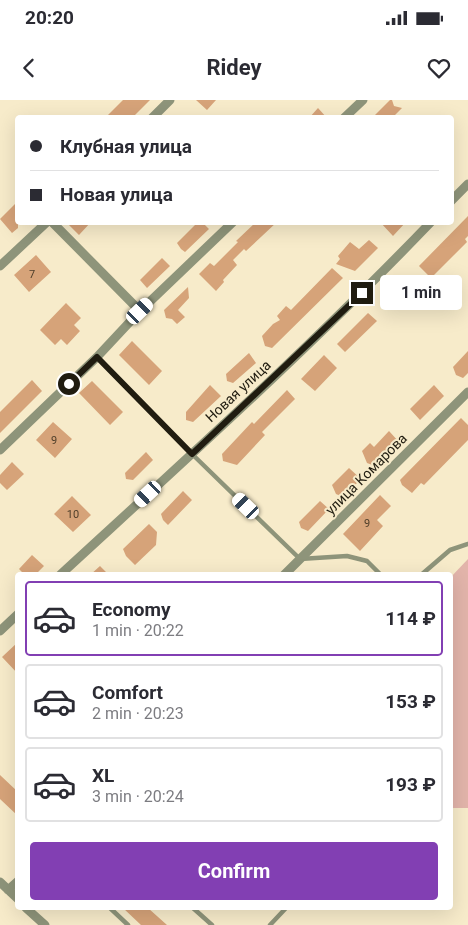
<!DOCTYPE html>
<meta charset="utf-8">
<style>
:root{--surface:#fff;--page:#f7f7f7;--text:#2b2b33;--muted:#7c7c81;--line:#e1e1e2;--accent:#823fb3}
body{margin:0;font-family:Roboto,sans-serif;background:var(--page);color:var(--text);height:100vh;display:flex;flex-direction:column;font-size:19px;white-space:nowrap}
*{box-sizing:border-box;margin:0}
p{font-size:16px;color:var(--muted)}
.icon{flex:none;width:28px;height:28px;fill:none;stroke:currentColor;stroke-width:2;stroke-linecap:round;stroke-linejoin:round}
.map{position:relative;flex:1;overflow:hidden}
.side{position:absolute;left:15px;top:472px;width:438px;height:338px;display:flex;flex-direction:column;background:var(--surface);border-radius:5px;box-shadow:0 5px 20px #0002}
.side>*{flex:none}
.hud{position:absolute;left:15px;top:15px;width:439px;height:110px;border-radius:5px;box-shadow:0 5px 20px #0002;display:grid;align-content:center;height:110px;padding:0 15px;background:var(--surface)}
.end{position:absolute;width:22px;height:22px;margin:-11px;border:6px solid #201c10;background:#fff;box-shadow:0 0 0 2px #fff}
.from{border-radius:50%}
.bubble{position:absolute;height:35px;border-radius:5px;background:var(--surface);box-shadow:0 5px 20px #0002;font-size:16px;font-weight:700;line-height:35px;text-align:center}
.car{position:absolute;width:15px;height:30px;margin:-15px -8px;border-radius:6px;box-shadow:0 0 4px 1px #0007;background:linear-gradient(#fff 24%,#345 0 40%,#fff 0 76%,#345 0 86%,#fff 0)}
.hud b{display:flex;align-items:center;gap:18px;height:48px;font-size:19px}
.hud b+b{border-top:1px solid var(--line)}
.hud i{width:12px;height:12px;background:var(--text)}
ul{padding:9px 0 0;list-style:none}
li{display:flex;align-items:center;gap:15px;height:75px;margin:0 10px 8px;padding:0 5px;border:2px solid var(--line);border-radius:5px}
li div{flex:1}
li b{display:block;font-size:19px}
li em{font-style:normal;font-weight:700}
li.on{border-color:var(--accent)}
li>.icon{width:45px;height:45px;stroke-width:1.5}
.cta{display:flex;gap:10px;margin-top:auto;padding:10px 15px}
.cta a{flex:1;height:58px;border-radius:5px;background:var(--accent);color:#fff;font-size:20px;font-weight:700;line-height:58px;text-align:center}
.status{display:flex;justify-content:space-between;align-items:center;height:35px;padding:0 25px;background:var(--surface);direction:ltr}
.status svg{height:14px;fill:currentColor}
header{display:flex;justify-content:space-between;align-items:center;height:65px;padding:0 15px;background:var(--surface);font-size:22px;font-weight:700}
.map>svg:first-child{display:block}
</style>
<div class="status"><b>20:20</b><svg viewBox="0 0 49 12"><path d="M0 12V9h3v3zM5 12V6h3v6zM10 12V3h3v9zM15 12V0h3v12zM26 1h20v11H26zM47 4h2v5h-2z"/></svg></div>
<header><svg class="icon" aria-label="back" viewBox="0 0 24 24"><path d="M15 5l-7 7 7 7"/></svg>Ridey<svg class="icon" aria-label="heart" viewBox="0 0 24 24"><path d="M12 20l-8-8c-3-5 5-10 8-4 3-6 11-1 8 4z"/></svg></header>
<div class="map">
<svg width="468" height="825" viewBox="0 0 468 825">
<rect width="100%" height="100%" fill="#f7ebca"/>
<path fill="#e2b4aa" d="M468 459V708H450V478Z"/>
<path fill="#d6a379" d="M123 0H150L132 18H105Z
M196 0H216L207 10Z
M390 0H392L394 6 402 8 392 18H372Z
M318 8 327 18H309Z
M18 101V128L12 133 0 119Z
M468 116V136L465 139 467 142 431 178 419 166Z
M66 122H91L79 135Z
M198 122H202L209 129 185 152 181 149 177 143Z
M256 122H277L246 151 244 149 233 160 237 165 223 180 224 182 216 191 199 174 210 163 214 166 238 142 236 141Z
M380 122H406L393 136Z
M369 140 378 148 355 171 336 164 340 159 338 156 350 142 359 149Z
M36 155 51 172 29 192 14 175Z
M162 158 170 166 147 188 140 180Z
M332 168 343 178 272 248 265 246 262 236 273 224 280 220 277 216 286 206 291 210Z
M405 178 414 187 390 210 382 202Z
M188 187 189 198 178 210 185 217 177 224 172 219 166 218 164 210Z
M66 203 81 218 74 225 80 231 67 245 61 239 55 245 40 230Z
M368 213 377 221 345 252 337 244Z
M132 241 162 271 149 285 119 255Z
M468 251V273L463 278 456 275 453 267Z
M249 253 256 263 233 283 227 281 226 274Z
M324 255 337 268 315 291 301 279Z
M32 280 42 291 0 333V312Z
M92 281 123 312 110 325 79 293Z
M210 285 221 296 193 322 186 320V312Z
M434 285 444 296 420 320 410 309Z
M287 290 295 299 262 332 265 335 237 365 223 361 222 354 252 322 254 324Z
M461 318 468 325V340L424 385 421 383 412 393 402 385 400 380Z
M53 322 72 339 55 358 36 340Z
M389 331 399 342 375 366 367 363 362 351 370 343 374 347Z
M146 352 153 360 133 380 126 379 125 373Z
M12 362 24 374 7 390 0 383V375Z
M349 368 361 379 343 397 336 394 332 385Z
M183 391 192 400 168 425 163 420 161 414Z
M380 395 391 406 377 420 383 426 360 451 343 434Z
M72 396 91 415 73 432 54 414Z
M320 401 329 409 308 431 301 428 299 422Z
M149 424 157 432 156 445 135 465 126 456 123 449Z
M32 455 44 466 35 475H25L19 469Z
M100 466 109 475H90Z
M18 542V574L2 557Z
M0 675 18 692V716L0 699Z
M123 808H148L167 825H141Z"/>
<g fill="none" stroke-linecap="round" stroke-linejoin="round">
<path stroke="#8e947a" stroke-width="4.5" d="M97 257 192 354 300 459 347 456 367 461 381 475
M421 475 450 450 468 444
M110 808 128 825
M193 808 212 825
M270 825 286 808"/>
<path stroke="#8e947a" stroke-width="9" d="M152 18 170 0
M344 18 363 0
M451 101 468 84
M52 122 140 211
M0 166 47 122
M0 350 97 257 140 211 233 122
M60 475C185 360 313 245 431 122
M284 475 468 292
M0 531 18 514
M0 782 18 799
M8 790 18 781
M26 808 45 825"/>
</g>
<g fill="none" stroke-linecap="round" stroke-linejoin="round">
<path stroke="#201c10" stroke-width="6" d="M69 284 97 257 192 354 362 193"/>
</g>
<g text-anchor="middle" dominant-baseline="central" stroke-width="4" stroke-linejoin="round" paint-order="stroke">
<g font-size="11" fill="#4e3e2a">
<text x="32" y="174">7</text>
<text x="54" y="340">9</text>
<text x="73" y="414">10</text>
<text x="367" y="423">9</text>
</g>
<g font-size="14" fill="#201c10" stroke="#f7ebca">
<text transform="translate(238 291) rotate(-43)">Новая улица</text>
<text transform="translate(366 374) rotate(-45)">улица Комарова</text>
</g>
</g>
</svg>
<i class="end from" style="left:69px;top:284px"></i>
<i class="end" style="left:362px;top:193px"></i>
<div class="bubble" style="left:380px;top:175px;width:82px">1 min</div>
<i class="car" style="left:140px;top:211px;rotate:46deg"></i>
<i class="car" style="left:148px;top:394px;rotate:227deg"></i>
<i class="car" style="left:246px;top:406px;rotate:314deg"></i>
<div class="hud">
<b><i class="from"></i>Клубная улица</b>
<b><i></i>Новая улица</b>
</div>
<section class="side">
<ul>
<li class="on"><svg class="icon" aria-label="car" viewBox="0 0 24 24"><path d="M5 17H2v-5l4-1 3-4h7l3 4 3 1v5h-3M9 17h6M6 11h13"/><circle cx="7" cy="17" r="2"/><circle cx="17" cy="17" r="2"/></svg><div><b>Economy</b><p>1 min · 20:22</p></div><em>114 ₽</em></li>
<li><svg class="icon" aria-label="car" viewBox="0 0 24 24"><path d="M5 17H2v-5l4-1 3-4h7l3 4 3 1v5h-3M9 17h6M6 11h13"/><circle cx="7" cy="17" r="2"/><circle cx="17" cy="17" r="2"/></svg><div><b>Comfort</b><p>2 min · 20:23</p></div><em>153 ₽</em></li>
<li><svg class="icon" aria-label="car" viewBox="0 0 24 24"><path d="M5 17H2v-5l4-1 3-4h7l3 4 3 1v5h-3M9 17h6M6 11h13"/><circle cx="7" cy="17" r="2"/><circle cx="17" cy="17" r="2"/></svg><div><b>XL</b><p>3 min · 20:24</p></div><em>193 ₽</em></li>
</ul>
<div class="cta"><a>Confirm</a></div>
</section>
</div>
